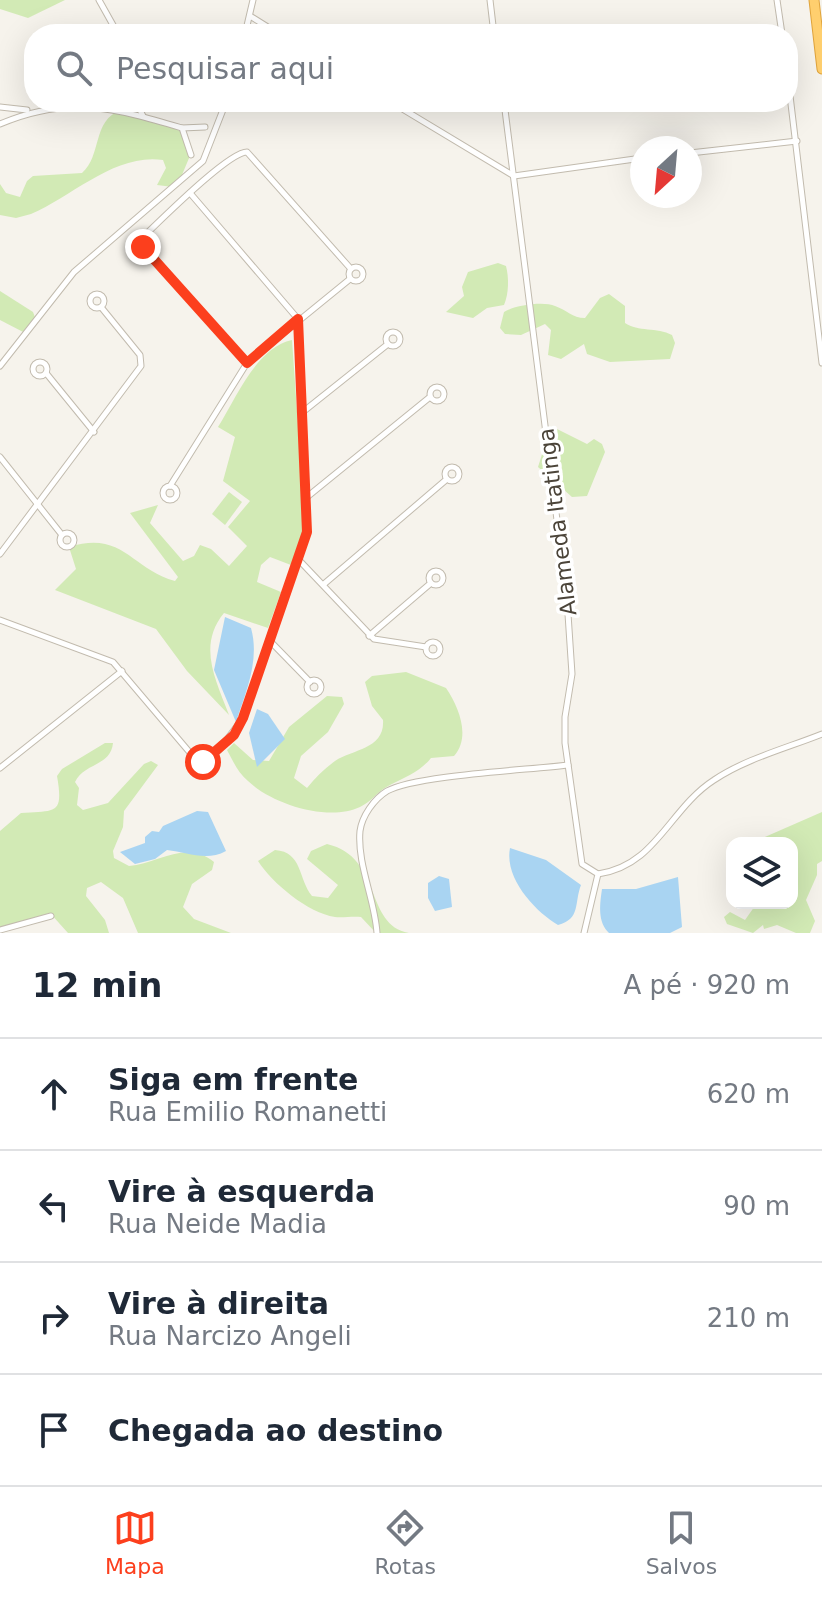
<!DOCTYPE html>
<html lang="pt">
<meta charset="utf-8">
<style>
:root{--surface:#fff;--page:#f6f6f7;--text:#1f2937;--muted:#747a83;--line:#e0e1e3;--accent:#fc3f1d}
body{margin:0;font-family:"DejaVu Sans",sans-serif;background:var(--page);color:var(--text)}
.controls{position:absolute;right:24px;bottom:24px;display:grid;overflow:hidden;border-radius:16px;box-shadow:0 8px 32px #0002}
.controls button{width:72px;height:72px;display:grid;place-items:center;padding:0;border:0;border-bottom:2px solid var(--line);background:var(--surface);color:var(--text);font:40px sans-serif}
.compass{position:absolute;left:630px;top:136px;width:72px;height:72px;border-radius:50%;background:var(--surface);box-shadow:0 8px 32px #0002;rotate:206deg}
.stop{position:absolute;width:24px;height:24px;margin:-18px;border:6px solid #fc3f1d;border-radius:50%;background:#fff}
.stop.end{background:#fc3f1d;border-color:#fff;box-shadow:0 2px 8px #0008}
.list{margin:0;padding:0;list-style:none}
h2{display:flex;justify-content:space-between;align-items:center;height:104px;margin:0;padding:0 32px;font-size:34px}
h2 small{font-size:26px;font-weight:400;color:var(--muted)}
.list li{display:grid;grid-template-columns:52px 1fr auto;gap:24px;align-items:center;box-sizing:border-box;height:112px;padding:0 32px;border-top:2px solid var(--line)}
.list b{display:block;font-size:30px;white-space:nowrap}
.list p{margin:0;font-size:26px;white-space:nowrap;color:var(--muted)}
.list em{font-size:26px;font-style:normal;color:var(--muted)}
.icon{flex:none;width:44px;height:44px;fill:none;stroke:currentColor;stroke-width:2;stroke-linecap:round;stroke-linejoin:round}
.map{position:relative;flex:none;width:822px;height:933px;overflow:hidden}
.search{position:absolute;background:var(--surface);box-shadow:0 8px 32px #0002;left:24px;right:24px;top:24px;height:88px;display:flex;align-items:center;gap:20px;box-sizing:border-box;padding:0 28px;border-radius:32px;color:var(--muted);font-size:30px}
.sheet{height:552px;background:var(--surface)}
nav{display:flex;justify-content:space-around;align-items:center;box-sizing:border-box;height:112px;border-top:2px solid var(--line);background:var(--surface);font-size:22px;color:var(--muted)}
nav a{display:grid;justify-items:center;gap:4px}
nav .on{color:var(--accent)}
.map>svg:first-child{display:block}
.green{fill:#d2eab5}
.water{fill:#a9d4f2}
.lines{fill:none;stroke-linecap:round;stroke-linejoin:round}
.minor-casing{stroke:#c2bbae;stroke-width:7}
.motorway-casing{stroke:#e0a43c;stroke-width:11}
.minor{stroke:#fff;stroke-width:5}
.motorway{stroke:#ffcf6e;stroke-width:9}
.route{stroke:#fc3f1d;stroke-width:10}
.labels{text-anchor:middle;stroke-width:7;stroke-linejoin:round;paint-order:stroke}
.street-label{font-size:22px;fill:#4b4439;stroke:#fff}
</style>
<div class="map">
<svg width="822" height="933" viewBox="0 0 822 933">
<rect width="100%" height="100%" fill="#f6f3ec"/>
<!-- green -->
<g class="green">
<path d="M 0,0 L 65,0 L 28,18 L 0,9 Z"/>
<path d="M 121,110 L 152,117 L 182,132 L 192,151 L 179,182 L 173,187 L 157,185 L 166,168 L 163,160 C 115,153 73,196 31,214 L 16,218 L 0,215 L 0,184 L 6,193 L 20,197 L 27,181 L 33,176 L 82,173 C 102,156 92,120 121,110 Z"/>
<path d="M 498,263 L 506,266 C 509,277 509,294 504,305 L 487,308 L 473,318 L 446,312 L 464,296 L 462,287 L 468,272 Z"/>
<path d="M 0,291 L 33,312 L 36,320 L 27,334 L 0,320 Z"/>
<path d="M 609,294 L 625,306 L 625,323 C 638,332 657,327 672,335 L 675,343 L 670,359 L 610,362 L 587,354 L 584,344 L 561,359 L 548,355 L 551,330 L 545,324 L 521,335 L 505,334 L 500,328 L 504,312 C 515,305 544,301 555,306 C 567,310 572,318 585,318 L 600,298 Z"/>
<path d="M 292,340 L 305,526 L 291,565 L 270,557 L 261,565 L 257,582 L 281,592 L 268,628 L 224,613 C 197,646 216,680 229,715 L 187,671 L 156,629 L 55,590 L 76,569 L 69,547 C 123,530 131,569 175,581 L 178,577 L 130,513 L 158,505 L 150,523 L 183,561 L 194,556 L 200,545 L 211,549 L 229,566 L 247,546 L 228,527 L 250,501 L 223,481 L 235,437 L 218,427 C 237,397 256,348 292,340 Z"/>
<path d="M 551,426 L 587,444 L 594,439 L 602,444 L 605,452 L 587,496 L 572,497 L 538,467 Z"/>
<path d="M 229,492 L 242,502 L 225,525 L 212,514 Z"/>
<path d="M 406,672 L 446,688 C 459,707 471,737 454,756 L 431,758 C 420,772 405,777 390,785 C 379,790 371,802 360,807 C 328,822 272,804 248,781 C 238,773 233,761 227,750 L 234,743 L 253,760 L 269,761 L 289,727 L 327,696 L 342,697 L 344,704 L 328,732 L 301,756 L 294,778 L 307,788 C 315,778 324,769 335,761 C 354,749 385,749 383,720 L 372,706 L 365,682 L 372,676 Z"/>
<path d="M 105,743 L 113,743 C 111,766 84,763 75,782 L 79,788 L 77,805 L 83,810 L 108,803 L 144,764 L 151,761 L 158,765 L 124,811 L 123,827 L 113,851 L 114,858 L 129,866 C 158,864 186,839 214,862 L 212,870 L 192,884 L 183,907 L 194,919 L 231,933 L 138,933 L 123,898 L 101,882 L 87,888 L 86,896 L 105,920 L 109,933 L 68,933 L 50,913 L 0,928 L 0,831 L 21,813 C 55,810 64,816 57,776 L 62,769 Z"/>
<path d="M 822,812 L 822,861 L 817,864 L 817,875 L 806,900 L 815,921 L 810,933 L 796,933 L 777,925 L 764,929 L 763,925 L 753,933 L 727,924 L 724,917 L 730,912 L 745,920 L 757,903 L 792,903 L 792,843 L 751,843 Z"/>
<path d="M 327,844 C 383,857 364,925 409,933 L 376,933 L 361,917 C 352,916 343,918 335,917 C 308,913 272,883 258,861 L 275,850 C 303,852 298,879 312,896 L 328,898 L 338,885 L 307,859 L 311,851 Z"/>
</g>
<!-- water -->
<g class="water">
<path d="M 225,617 L 251,628 C 260,660 246,692 236,722 L 214,670 Z"/>
<path d="M 257,709 L 268,714 L 285,739 L 257,767 L 249,733 Z"/>
<path d="M 197,811 L 208,812 L 226,851 C 206,862 187,852 167,850 L 155,859 L 135,864 L 120,852 L 145,843 L 145,837 L 152,831 L 159,832 L 163,826 Z"/>
<path d="M 510,848 L 546,860 L 581,885 C 574,903 581,919 558,925 C 536,912 504,879 510,848 Z"/>
<path d="M 439,876 L 449,879 L 452,907 L 435,911 L 428,898 L 428,883 Z"/>
<path d="M 678,877 L 682,927 L 670,933 L 609,933 C 597,922 600,903 602,889 L 636,889 Z"/>
</g>
<g class="lines">
<defs>
<g id="minor">
<path d="M 99,0 L 118,34"/>
<path d="M 490,0 L 494,34"/>
<path d="M 777,0 L 782,34"/>
<path d="M 250,16 L 279,34"/>
<path d="M 245,34 L 253,0"/>
<path d="M 788,79 L 822,363"/>
<path d="M 136,102 L 143,116"/>
<path d="M 391,102 L 514,176 L 642,158"/>
<path d="M 504,102 L 567,599 L 572,674 L 565,717 L 565,743 L 582,864 L 598,874 L 584,933"/>
<path d="M 0,107 L 27,110"/>
<path d="M 0,124 C 67,95 115,108 182,128 L 191,155"/>
<path d="M 182,128 L 205,127"/>
<path d="M 690,153 L 797,141"/>
<circle cx="356" cy="274" r="7"/>
<circle cx="97" cy="301" r="7"/>
<circle cx="393" cy="339" r="7"/>
<circle cx="40" cy="369" r="7"/>
<path d="M 247,363 L 141,243 L 142,238 C 159,222 228,152 247,152 L 351,269"/>
<path d="M 0,366 L 74,272 L 203,161 L 226,102"/>
<path d="M 46,373 L 94,432"/>
<circle cx="437" cy="394" r="7"/>
<path d="M 304,411 L 388,344"/>
<path d="M 0,457 L 62,535"/>
<circle cx="452" cy="474" r="7"/>
<circle cx="170" cy="493" r="7"/>
<path d="M 170,486 L 247,363 L 350,279"/>
<path d="M 307,497 L 430,397"/>
<circle cx="67" cy="540" r="7"/>
<path d="M 0,554 L 141,366 L 140,355 L 101,307"/>
<path d="M 298,559 L 374,639 L 426,647"/>
<circle cx="436" cy="578" r="7"/>
<path d="M 324,584 L 447,479"/>
<path d="M 0,620 L 113,662 L 197,761 L 206,761 L 219,750 L 243,718 L 307,532 L 298,319 L 190,193"/>
<path d="M 369,636 L 431,583"/>
<path d="M 269,640 L 310,682"/>
<circle cx="433" cy="649" r="7"/>
<circle cx="314" cy="687" r="7"/>
<path d="M 0,768 L 122,671"/>
<path d="M 598,874 C 656,866 669,809 714,780 C 745,759 787,748 822,734"/>
<path d="M 0,930 L 51,916"/>
<path d="M 377,933 C 375,900 357,864 360,831 C 362,816 374,799 387,791 C 416,775 529,770 568,765"/>
</g>
<path id="motorway" d="M 814,0 L 822,69"/>
</defs>
<!-- minor casing -->
<use href="#minor" class="minor-casing"/>
<!-- motorway casing -->
<use href="#motorway" class="motorway-casing"/>
<!-- minor -->
<use href="#minor" class="minor"/>
<!-- motorway -->
<use href="#motorway" class="motorway"/>
</g>
<g class="lines">
<!-- route -->
<path class="route" d="M 143,247 L 247,363 L 298,319 L 307,532 L 243,718 L 234,735 L 203,762"/>
</g>
<g class="labels">
<!-- street labels -->
<g class="street-label">
<text transform="translate(557 522) rotate(-97)" y="8">Alameda Itatinga</text>
</g>
</g>
</svg>
<div class="controls">
<button><svg class="icon" aria-label="layers" viewBox="0 0 24 24"><path d="M12 4l9 5-9 5-9-5zM3 14l9 5 9-5"/></svg></button>
</div>
<svg class="compass" viewBox="-18 -18 36 36"><path d="M0-13l5 13h-10z" fill="#e53935"/><path d="M0 13l5-13h-10z" fill="#747a83"/></svg>
<div class="stop" style="left:203px;top:762px"></div>
<div class="stop end" style="left:143px;top:247px"></div>
<div class="search"><svg class="icon" aria-label="search" viewBox="0 0 24 24"><circle cx="10" cy="10" r="6"/><path d="M15 15l6 6"/></svg>Pesquisar aqui</div>
</div>
<section class="sheet">
<h2>12 min<small>A pé · 920 m</small></h2>
<ul class="list">
<li><svg class="icon" aria-label="ahead" viewBox="0 0 24 24"><path d="M12 20V5M6 11l6-6 6 6"/></svg><div><b>Siga em frente</b><p>Rua Emilio Romanetti</p></div><em>620 m</em></li>
<li><svg class="icon" aria-label="left" viewBox="0 0 24 24"><path d="M17 20v-9H6M10 6l-5 5 5 5"/></svg><div><b>Vire à esquerda</b><p>Rua Neide Madia</p></div><em>90 m</em></li>
<li><svg class="icon" aria-label="right" viewBox="0 0 24 24"><path d="M7 20v-9h11M14 6l5 5-5 5"/></svg><div><b>Vire à direita</b><p>Rua Narcizo Angeli</p></div><em>210 m</em></li>
<li><svg class="icon" aria-label="arrive" viewBox="0 0 24 24"><path d="M6 21V4h12l-3 4 3 4H6"/></svg><div><b>Chegada ao destino</b></div></li>
</ul>
</section>
<nav>
<a class="on"><svg class="icon" aria-label="map" viewBox="0 0 24 24"><path d="M3 6l6-2 6 2 6-2v14l-6 2-6-2-6 2zM9 4v14M15 6v14"/></svg>Mapa</a>
<a><svg class="icon" aria-label="directions" viewBox="0 0 24 24"><path d="M12 3l9 9-9 9-9-9zM9 14v-3h6M13 9l2 2-2 2"/></svg>Rotas</a>
<a><svg class="icon" aria-label="saved" viewBox="0 0 24 24"><path d="M7 4h10v16l-5-4-5 4z"/></svg>Salvos</a>
</nav>
